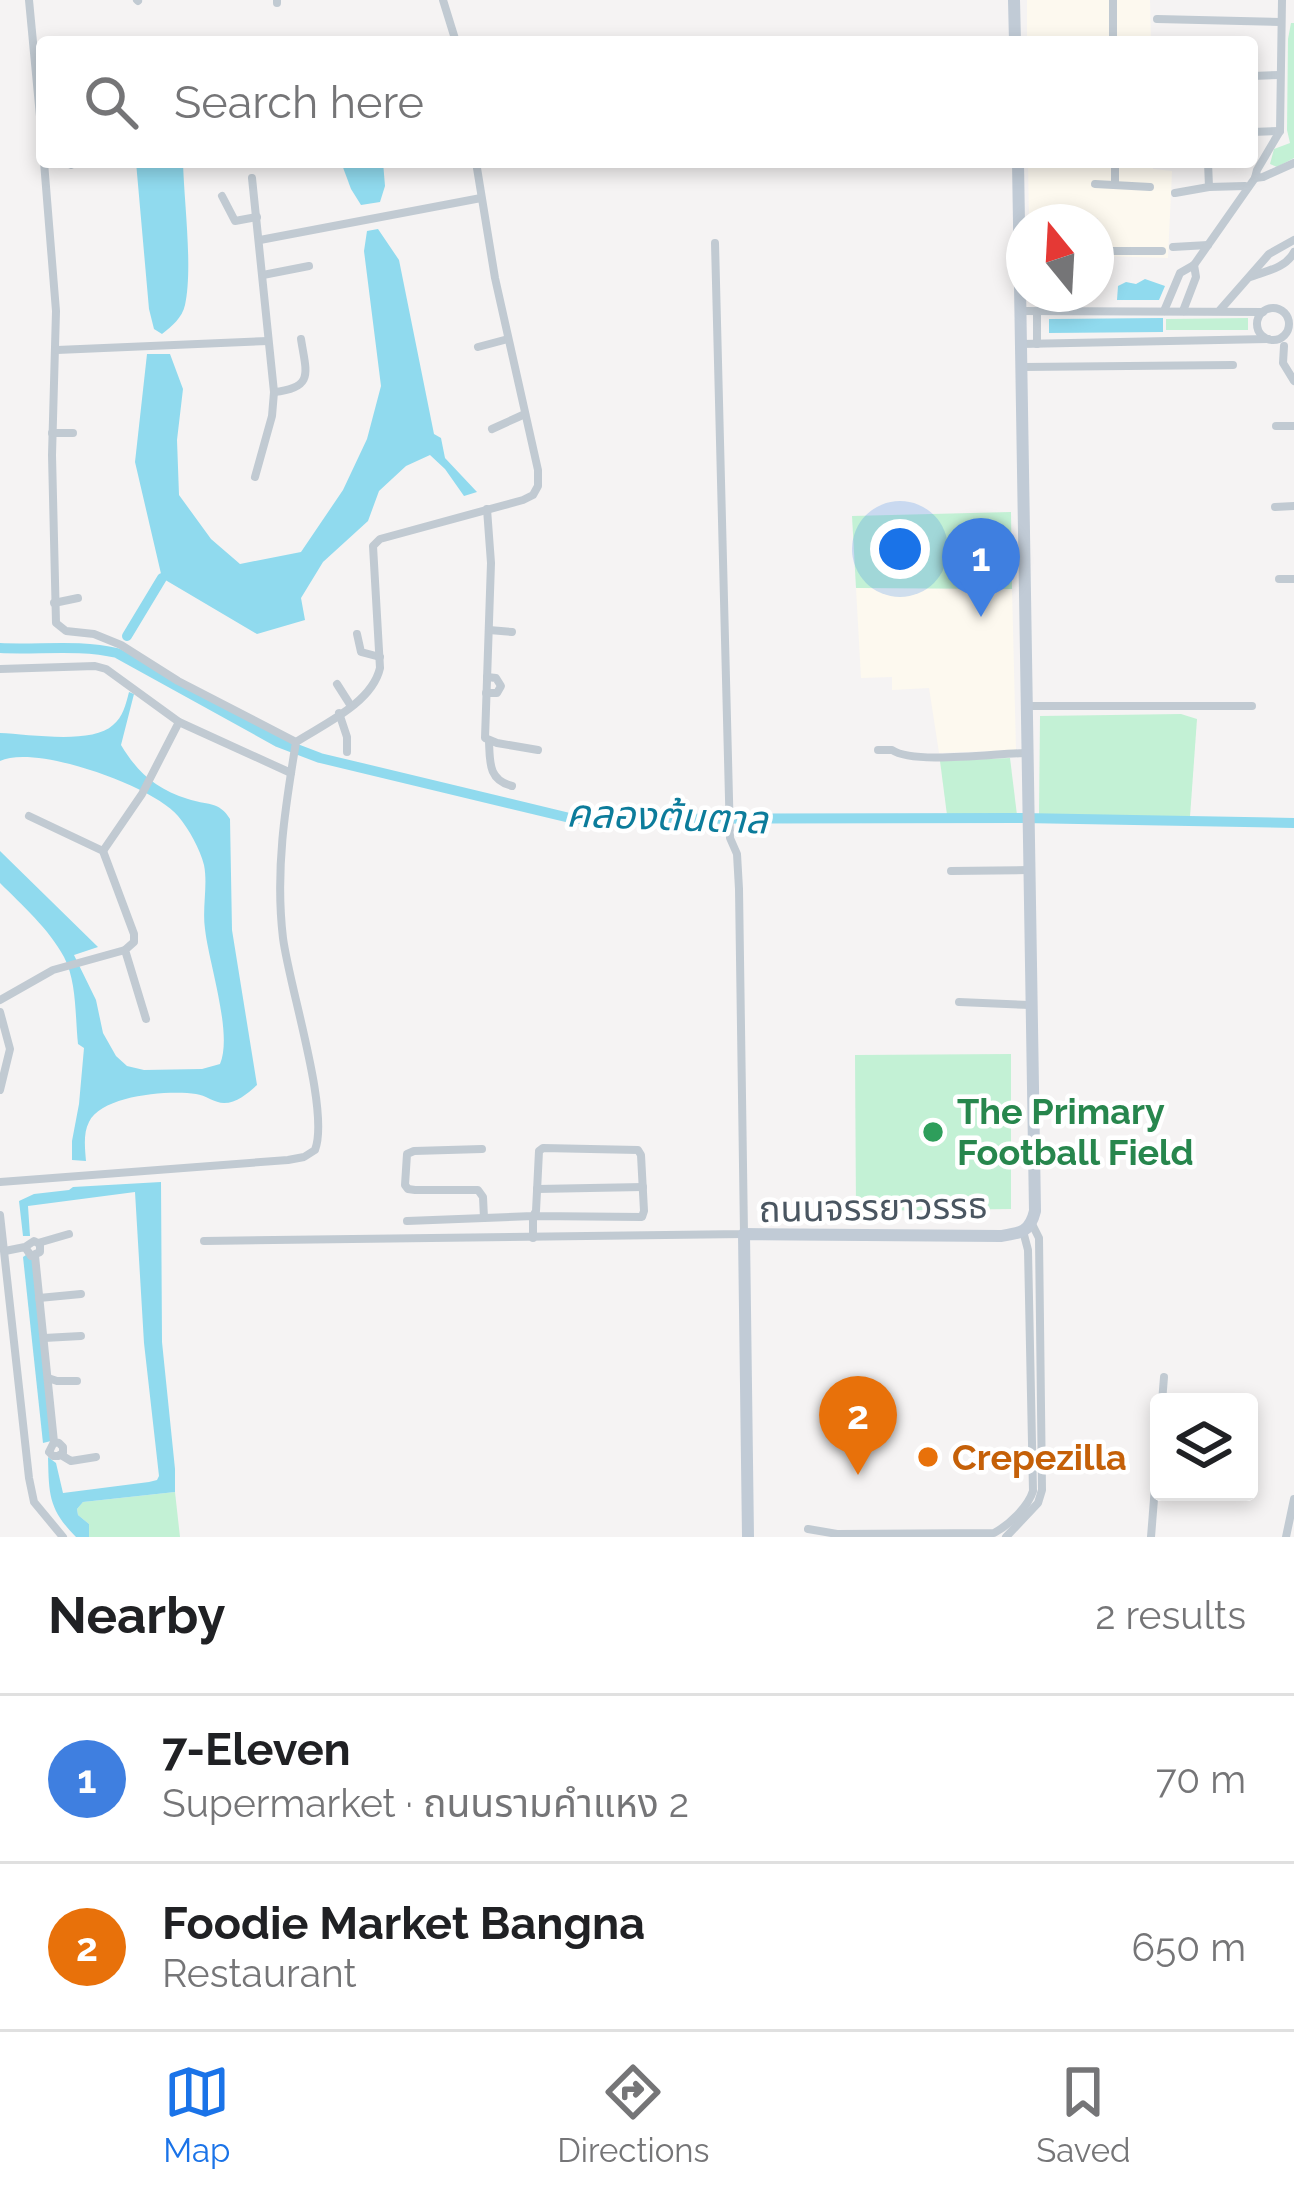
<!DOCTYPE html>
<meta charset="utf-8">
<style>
:root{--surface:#fff;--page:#f2f2f2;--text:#202124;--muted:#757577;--line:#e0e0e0;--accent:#1a73e8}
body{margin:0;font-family:Raleway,"Noto Sans Thai",sans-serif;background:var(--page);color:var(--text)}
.controls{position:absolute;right:36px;bottom:36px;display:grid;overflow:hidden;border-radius:12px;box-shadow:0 6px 18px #0003}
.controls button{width:108px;height:108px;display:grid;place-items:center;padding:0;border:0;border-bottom:3px solid var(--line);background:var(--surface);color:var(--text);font:60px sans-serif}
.compass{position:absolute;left:1006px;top:204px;width:108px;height:108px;border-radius:50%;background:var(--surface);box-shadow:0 6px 18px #0003;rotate:342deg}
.you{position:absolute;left:900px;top:549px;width:42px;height:42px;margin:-30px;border:9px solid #fff;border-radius:50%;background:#1a73e8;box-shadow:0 0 0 18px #1a73e833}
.badge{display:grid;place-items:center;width:78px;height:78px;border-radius:50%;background:var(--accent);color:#fff;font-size:39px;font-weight:700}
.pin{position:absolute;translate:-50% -99px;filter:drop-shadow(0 3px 6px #0008)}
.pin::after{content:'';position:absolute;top:63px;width:42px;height:36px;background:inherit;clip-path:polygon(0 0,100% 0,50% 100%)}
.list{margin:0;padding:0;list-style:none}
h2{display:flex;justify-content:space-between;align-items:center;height:156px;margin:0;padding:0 48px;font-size:51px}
h2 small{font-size:39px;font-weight:400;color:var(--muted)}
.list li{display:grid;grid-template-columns:78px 1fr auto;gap:36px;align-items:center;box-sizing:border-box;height:168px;padding:0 48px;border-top:3px solid var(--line)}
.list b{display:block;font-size:45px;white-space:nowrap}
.list p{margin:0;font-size:39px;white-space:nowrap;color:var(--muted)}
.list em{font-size:39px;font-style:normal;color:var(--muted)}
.icon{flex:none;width:66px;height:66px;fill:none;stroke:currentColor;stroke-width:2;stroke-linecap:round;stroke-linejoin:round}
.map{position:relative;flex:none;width:1294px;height:1537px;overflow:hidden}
.search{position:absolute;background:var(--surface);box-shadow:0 6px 18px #0003;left:36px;right:36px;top:36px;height:132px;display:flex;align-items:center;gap:30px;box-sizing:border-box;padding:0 42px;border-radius:12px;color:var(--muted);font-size:45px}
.sheet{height:492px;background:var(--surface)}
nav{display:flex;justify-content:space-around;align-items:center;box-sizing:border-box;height:168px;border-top:3px solid var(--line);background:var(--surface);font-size:33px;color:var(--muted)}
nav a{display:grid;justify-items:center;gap:6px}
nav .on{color:var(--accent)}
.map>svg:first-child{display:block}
.commercial{fill:#fdf9ef}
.green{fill:#c3f1d5}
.water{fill:#90daee}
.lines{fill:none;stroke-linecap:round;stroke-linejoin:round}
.canal{stroke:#90daee;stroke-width:10}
.street{stroke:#c1cad2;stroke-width:8}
.secondary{stroke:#c1cbd6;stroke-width:12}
.leisure-dot{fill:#2e9e5b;stroke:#fff;stroke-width:4.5}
.food-dot{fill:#e8710a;stroke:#fff;stroke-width:4.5}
.labels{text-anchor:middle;stroke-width:9;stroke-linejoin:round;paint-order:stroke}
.leisure-label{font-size:36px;font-weight:bold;fill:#27864d;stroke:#fff;text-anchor:start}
.street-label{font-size:36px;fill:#4a5661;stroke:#fff}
.food-label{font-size:36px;font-weight:bold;fill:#c56008;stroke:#fff;text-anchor:start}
.water-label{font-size:39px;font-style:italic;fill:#0c7c9b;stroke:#fff}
</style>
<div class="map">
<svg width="1294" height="1537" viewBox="0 0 1294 1537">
<rect width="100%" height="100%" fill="#f5f3f3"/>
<!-- commercial -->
<g class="commercial">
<path d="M 1027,0 L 1150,0 L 1151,42 L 1027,42 Z"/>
<path d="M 1028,162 L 1152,162 L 1153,169 L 1172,171 L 1168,258 L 1100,256 L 1098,218 L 1029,219 Z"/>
<path d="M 856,588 L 1012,589 L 1016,750 L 939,753 L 929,688 L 892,690 L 892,677 L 861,678 Z"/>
</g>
<!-- green -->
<g class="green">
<path d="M 1291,23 L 1294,23 L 1294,158 L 1277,167 L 1270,164 L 1274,149 L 1290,143 L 1287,130 L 1288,39 Z"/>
<path d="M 1248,318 L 1248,330 L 1166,330 L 1166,319 Z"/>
<path d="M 1011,512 L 1012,589 L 856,588 L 852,516 Z"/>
<path d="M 1181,714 L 1197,719 L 1190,817 L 1039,814 L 1040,716 Z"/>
<path d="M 1010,758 L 1017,815 L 947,815 L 940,761 Z"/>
<path d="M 1011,1054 L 1011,1209 L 856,1211 L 855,1055 Z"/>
<path d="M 175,1492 L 180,1537 L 89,1537 L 89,1524 L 78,1515 L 77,1509 L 83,1502 Z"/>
</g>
<!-- water -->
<g class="water">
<path d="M 136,162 L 183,162 C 184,202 193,268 185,305 C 182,318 172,326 162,334 L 154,329 L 149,309 Z"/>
<path d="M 341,162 L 383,162 L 385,186 L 380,202 L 361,205 L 351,189 Z"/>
<path d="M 378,229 L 399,260 L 434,434 L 441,438 L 445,458 L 477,492 L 464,496 L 445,469 L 430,455 L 406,466 L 379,491 L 368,521 L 323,562 L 301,598 L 305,620 L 257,634 L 162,578 L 135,462 L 147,354 L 170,354 L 183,389 L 177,440 L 179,495 L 211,539 L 240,564 L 301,552 L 343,490 L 367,439 L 381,386 L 364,251 L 367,231 Z"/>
<path d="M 1145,279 L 1165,286 L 1159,300 L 1117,300 L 1118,286 L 1126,282 L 1136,284 Z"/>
<path d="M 1163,318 L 1163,332 L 1049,333 L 1049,319 Z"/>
<path d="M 129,692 L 134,694 L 121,745 C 138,773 156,789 188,799 C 205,805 220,801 230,819 L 232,930 L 257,1085 C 248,1093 237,1103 224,1103 C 215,1103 205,1095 196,1094 C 169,1090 102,1095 89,1122 C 83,1133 85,1149 86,1161 L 72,1160 L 72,1141 L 79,1104 L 84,1048 L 78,1044 C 75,1016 77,982 64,957 C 49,929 22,905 0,883 L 0,851 L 98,947 L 74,955 L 96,1000 L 103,1033 L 116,1056 L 127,1066 L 144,1070 L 202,1069 L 220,1064 C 233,1034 209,964 205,929 C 202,908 208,885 204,865 C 200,849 189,829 178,816 C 153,786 36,744 0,761 L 0,733 C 28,734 92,745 113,725 C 123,717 126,704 129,692 Z"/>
<path d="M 161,1182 L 162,1342 L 175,1469 L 175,1492 L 83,1502 L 77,1509 L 78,1515 L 89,1524 L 89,1537 L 76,1537 C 48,1509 49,1493 48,1457 L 56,1463 L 63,1493 L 149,1482 L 157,1480 L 159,1476 L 144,1343 L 135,1192 L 28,1206 L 30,1236 L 23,1236 L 19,1201 L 34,1194 L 69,1190 L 73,1187 Z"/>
<path d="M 26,1255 L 30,1256 L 33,1262 L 51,1441 L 43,1443 L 23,1257 Z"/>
</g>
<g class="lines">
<!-- canal -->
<g class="canal">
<path d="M 127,636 L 162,578"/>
<path d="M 0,648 C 39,650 79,644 117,653 L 278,742 L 320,758 L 574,819 L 1023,818 L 1294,823"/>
</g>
<!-- street -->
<g class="street">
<path d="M 29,0 L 42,137"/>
<path d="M 137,0 L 138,1"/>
<path d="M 277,0 L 277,3"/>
<path d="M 443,0 L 456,42"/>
<path d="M 1113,0 L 1113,42"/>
<path d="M 1157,19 L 1280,22"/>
<path d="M 1252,76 L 1280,75"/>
<path d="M 1252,132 L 1280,131"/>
<path d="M 44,162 L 56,311 L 52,455 L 56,623 L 66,631 L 94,634 L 121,645 L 178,681 L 296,742"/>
<path d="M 70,162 L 71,165"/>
<path d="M 1115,162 L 1115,184"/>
<path d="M 1208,162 L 1209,187"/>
<path d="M 252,178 L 274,392 L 272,416 L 255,477"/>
<path d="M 1255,178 L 1263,177 L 1294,163"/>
<path d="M 1095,184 L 1150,187"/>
<path d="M 1175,193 L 1209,187 L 1245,186"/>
<path d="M 222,196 L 235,221 L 257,217"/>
<path d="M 260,240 L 481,198"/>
<path d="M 1173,247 L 1208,245"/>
<path d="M 1096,251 L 1162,251"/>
<path d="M 263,275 L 309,266"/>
<path d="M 1250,277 C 1266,271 1286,268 1294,252"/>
<circle cx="1273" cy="324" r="16"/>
<path d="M 1220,310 L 1269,254 L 1294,240"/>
<path d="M 1020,311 L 1263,312"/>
<path d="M 1037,311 L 1037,344"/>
<path d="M 1164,311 L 1180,273 L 1194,265 L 1255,178 L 1257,170 L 1280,131 L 1282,0"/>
<path d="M 1183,311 L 1196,277 L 1194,265"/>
<path d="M 1021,344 L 1268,339"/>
<path d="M 1284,346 L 1283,363 L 1294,381"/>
<path d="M 478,347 L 508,339"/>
<path d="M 57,350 L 268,341"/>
<path d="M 1023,367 L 1233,365"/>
<path d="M 274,392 C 315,388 306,372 301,339"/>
<path d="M 1276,426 L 1294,426"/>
<path d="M 492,429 L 525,414"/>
<path d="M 52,433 L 73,433"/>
<path d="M 1275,507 L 1294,506"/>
<path d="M 487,509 L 491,563 L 485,738 L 497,743 L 538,750"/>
<path d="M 1279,579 L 1294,579"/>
<path d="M 54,603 L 78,598"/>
<path d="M 489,630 L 512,632"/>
<path d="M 357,634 L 361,652 L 380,657"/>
<path d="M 0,669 L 95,666 L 106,669 L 179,722 L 291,773"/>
<path d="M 337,684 L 351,706"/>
<path d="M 486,693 L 497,693 L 501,686 L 496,678 L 487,677"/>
<path d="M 1027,706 L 1252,706"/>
<path d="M 339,713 L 347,737 L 347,752"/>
<path d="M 489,741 C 490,762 488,780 512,786"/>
<path d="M 878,750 L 892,750 C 914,765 997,753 1028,753"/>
<path d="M 29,816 L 103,851 L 134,934 L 134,942 L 125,950 L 146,1019"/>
<path d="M 103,851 L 142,794 L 179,722"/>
<path d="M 951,871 L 1028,870"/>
<path d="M 0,1000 L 53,970 L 125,950"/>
<path d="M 959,1002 L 1030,1005"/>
<path d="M 0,1012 L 10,1049 L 0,1090"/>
<path d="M 482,1149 L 414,1151 L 407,1154 L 405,1185 L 408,1189 L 415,1190 L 478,1190 L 483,1197 L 484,1218"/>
<path d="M 0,1182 L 288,1160 L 304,1157 L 315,1150 C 330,1111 289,986 283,938 C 275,871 285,808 296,742 C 324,724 372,703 380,668 L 373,546 L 380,539 L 523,500 L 533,495 L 538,486 L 538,470 L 495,278 L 476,162"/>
<path d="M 537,1189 L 643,1187"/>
<path d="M 0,1215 L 29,1478 L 34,1502 L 63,1537"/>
<path d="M 407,1221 L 533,1216 L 642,1217 L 644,1211 L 641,1155 L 638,1150 L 543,1148 L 539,1151 L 536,1211 L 533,1216 L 533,1238"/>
<path d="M 204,1241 L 744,1234 L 739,889 L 737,854 L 730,838 L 715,243"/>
<path d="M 38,1243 L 69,1234"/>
<path d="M 5,1251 L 25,1247 L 34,1241 L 40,1244 L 40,1252 L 31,1256 L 25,1247"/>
<path d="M 35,1256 L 54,1442 L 49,1452 L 53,1456 L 58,1456 L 63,1453 L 63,1447 L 59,1443 L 54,1442"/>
<path d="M 39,1298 L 81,1294"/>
<path d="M 44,1338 L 81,1336"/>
<path d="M 48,1378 L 57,1381 L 77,1381"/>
<path d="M 1162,1402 L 1164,1377"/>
<path d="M 61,1455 L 71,1461 L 96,1457"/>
<path d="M 808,1529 L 837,1534 L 994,1533 C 1009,1525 1028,1507 1033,1491 L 1028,1250 L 1023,1231"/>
<path d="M 1006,1537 L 1038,1503 L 1042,1490 L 1039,1238 L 1032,1224"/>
<path d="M 1151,1537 L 1159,1436"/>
<path d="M 1286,1537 L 1294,1499"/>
</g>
<!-- secondary -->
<g class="secondary">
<path d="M 1014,0 L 1015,42"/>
<path d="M 748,1537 L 744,1234 L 1001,1236 C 1021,1233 1030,1232 1035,1211 L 1018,162"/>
</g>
</g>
<!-- markers -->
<circle class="leisure-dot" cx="933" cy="1132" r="12"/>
<circle class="food-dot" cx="928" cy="1457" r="12"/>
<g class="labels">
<!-- leisure labels -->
<g class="leisure-label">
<text x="957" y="1124">The Primary<tspan x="957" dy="41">Football Field</tspan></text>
</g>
<!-- street labels -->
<g class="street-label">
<text transform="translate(873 1207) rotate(-1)" y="13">ถนนจรรยาวรรธ</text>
</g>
<!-- food labels -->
<g class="food-label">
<text x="952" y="1470">Crepezilla</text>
</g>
<!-- water labels -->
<g class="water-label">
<text transform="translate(667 816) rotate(2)" y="14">คลองต้นตาล</text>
</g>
</g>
</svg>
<div class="controls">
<button><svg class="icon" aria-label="layers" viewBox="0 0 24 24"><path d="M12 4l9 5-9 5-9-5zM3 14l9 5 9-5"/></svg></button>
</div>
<svg class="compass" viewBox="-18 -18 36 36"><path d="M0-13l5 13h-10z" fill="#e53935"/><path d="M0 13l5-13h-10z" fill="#757577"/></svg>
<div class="you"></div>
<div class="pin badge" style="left:981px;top:617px;background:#3f7fe0">1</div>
<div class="pin badge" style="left:858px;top:1475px;background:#e8710a">2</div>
<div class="search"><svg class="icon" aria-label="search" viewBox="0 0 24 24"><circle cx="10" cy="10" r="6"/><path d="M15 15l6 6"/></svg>Search here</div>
</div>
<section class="sheet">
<h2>Nearby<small>2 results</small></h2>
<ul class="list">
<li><span class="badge" style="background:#3f7fe0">1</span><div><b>7-Eleven</b><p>Supermarket · ถนนรามคำแหง 2</p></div><em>70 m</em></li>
<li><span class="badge" style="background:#e8710a">2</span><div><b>Foodie Market Bangna</b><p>Restaurant</p></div><em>650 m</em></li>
</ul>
</section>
<nav>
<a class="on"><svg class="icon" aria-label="map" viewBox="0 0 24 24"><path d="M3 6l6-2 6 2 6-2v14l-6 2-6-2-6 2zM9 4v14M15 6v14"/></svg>Map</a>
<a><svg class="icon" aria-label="directions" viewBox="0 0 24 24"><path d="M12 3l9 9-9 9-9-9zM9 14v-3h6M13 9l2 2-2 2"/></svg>Directions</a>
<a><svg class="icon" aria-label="saved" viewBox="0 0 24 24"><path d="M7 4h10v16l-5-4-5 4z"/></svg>Saved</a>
</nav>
